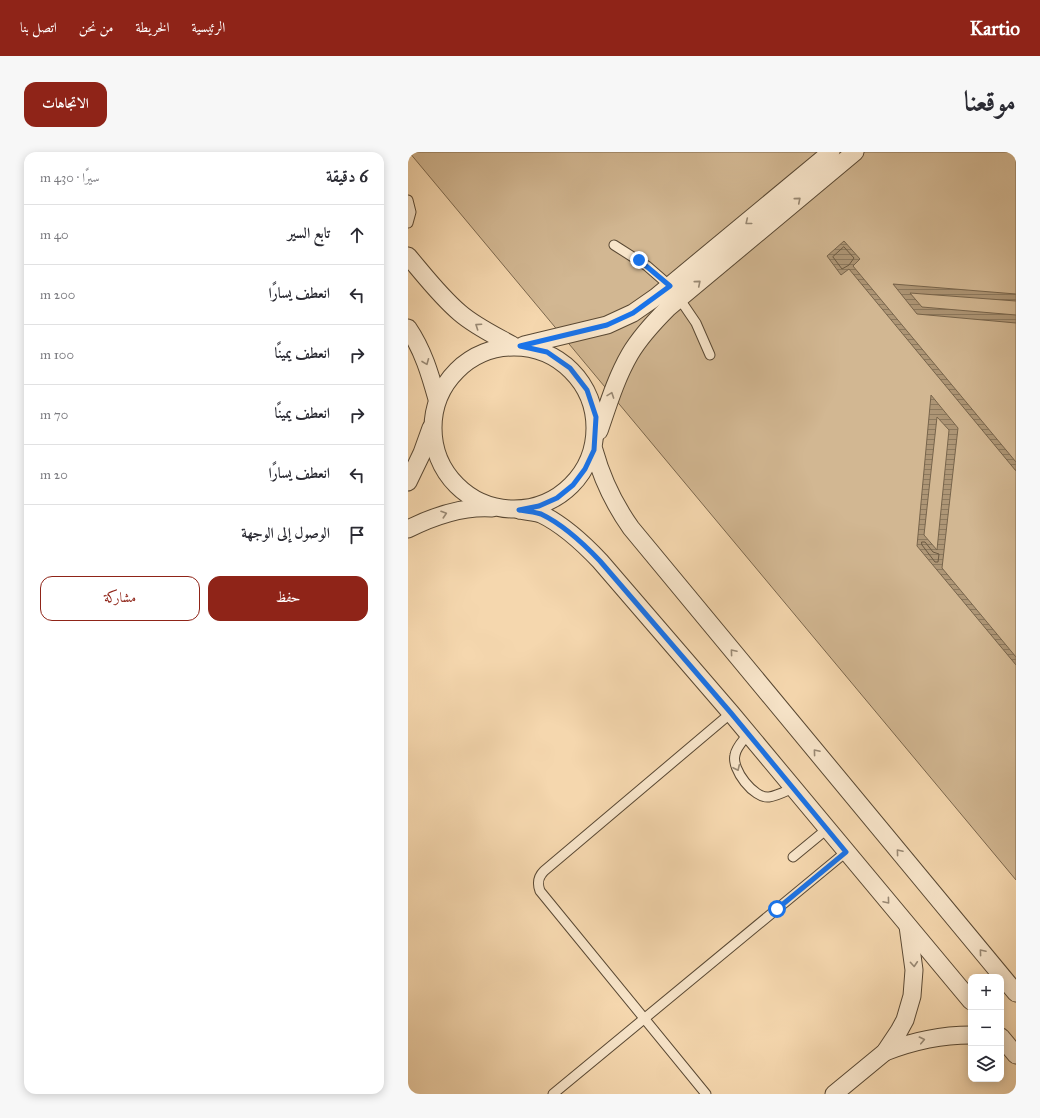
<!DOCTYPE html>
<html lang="ar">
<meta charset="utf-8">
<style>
:root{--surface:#fff;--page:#f7f7f7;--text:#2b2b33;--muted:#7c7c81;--line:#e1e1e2;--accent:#8f2418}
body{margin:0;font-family:"IM FELL Great Primer",Amiri,serif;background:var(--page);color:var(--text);direction:rtl}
.controls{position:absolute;right:12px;bottom:12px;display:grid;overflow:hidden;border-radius:8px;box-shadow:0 2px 10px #0003}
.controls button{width:36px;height:36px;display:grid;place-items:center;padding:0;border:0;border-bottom:1px solid var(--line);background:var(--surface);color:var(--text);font:20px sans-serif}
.stop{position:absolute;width:12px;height:12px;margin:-9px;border:3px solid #1a73e8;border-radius:50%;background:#fff}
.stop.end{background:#1a73e8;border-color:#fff;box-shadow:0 1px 4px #0008}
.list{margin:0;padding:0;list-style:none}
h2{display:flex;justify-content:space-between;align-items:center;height:52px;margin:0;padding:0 16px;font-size:17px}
h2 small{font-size:13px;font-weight:400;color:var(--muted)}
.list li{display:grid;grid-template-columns:26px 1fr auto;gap:12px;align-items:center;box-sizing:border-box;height:60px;padding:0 16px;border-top:1px solid var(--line)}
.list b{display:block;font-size:15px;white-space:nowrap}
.list em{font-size:13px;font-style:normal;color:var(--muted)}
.actions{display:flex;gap:8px;padding:12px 16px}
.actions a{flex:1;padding:9px 0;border:1px solid var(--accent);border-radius:12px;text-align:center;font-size:14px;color:var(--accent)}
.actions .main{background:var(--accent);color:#fff}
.icon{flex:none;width:22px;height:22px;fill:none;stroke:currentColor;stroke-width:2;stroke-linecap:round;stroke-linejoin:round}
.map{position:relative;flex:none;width:608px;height:942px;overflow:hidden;direction:ltr;border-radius:12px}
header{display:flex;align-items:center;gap:24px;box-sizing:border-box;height:56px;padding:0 20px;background:var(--accent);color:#fff}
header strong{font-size:19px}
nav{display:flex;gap:22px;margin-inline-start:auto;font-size:14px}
.intro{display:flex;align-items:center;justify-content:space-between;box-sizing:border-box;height:96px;padding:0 24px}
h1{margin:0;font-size:28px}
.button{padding:10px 18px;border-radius:12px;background:var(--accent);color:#fff;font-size:14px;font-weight:700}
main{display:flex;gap:24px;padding:0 24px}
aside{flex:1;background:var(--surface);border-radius:12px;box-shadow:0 2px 10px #0003}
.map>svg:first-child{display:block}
.park{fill:#d2b792;stroke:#7c684e}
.water{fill:url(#water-rules);stroke:#77644b;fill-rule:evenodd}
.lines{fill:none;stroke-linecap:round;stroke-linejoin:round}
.shore{stroke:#6a5840;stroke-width:1}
.lane-casing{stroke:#594833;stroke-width:11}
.street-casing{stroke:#594833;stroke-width:19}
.lane{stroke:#f8e5ca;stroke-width:9}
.street{stroke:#f8e5ca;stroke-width:17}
.oneway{stroke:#998974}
.route{stroke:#1a73e8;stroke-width:5}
</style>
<header>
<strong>Kartio</strong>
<nav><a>الرئيسية</a><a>الخريطة</a><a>من نحن</a><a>اتصل بنا</a></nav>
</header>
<div class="intro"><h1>موقعنا</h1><a class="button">الاتجاهات</a></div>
<main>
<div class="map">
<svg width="608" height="942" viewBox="0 0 608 942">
<defs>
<pattern id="water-rules" width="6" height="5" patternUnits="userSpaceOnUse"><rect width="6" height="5" fill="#ae9676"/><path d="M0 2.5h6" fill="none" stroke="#8d7a5f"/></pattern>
</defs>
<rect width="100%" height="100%" fill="#f5d7ae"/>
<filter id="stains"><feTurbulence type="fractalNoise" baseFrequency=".005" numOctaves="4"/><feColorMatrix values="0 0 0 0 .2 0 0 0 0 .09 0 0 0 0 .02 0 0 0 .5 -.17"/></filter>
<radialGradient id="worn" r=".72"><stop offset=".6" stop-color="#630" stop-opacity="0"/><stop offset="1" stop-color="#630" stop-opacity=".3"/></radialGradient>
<!-- park -->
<path class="park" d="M 1,0 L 608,0 L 608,728 Z"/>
<!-- water -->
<g class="water">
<path d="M 436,89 L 452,107 L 445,114 L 608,310 L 608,319 L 441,117 L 433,123 L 419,104 Z"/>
<path d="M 485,132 L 608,142 L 608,149 L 502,141 L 514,155 L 608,163 L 608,171 L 509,162 Z"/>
<path d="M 523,243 L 550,276 L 534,416 L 608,505 L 608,513 L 509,394 ZM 529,265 L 541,278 L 529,398 L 516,383 Z"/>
</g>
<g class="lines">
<!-- shore -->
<g class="shore">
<path d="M 436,95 L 446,106 L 441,113 L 434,117 L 425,105 Z"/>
<path d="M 514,390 L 517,390 L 525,400 L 531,402 L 530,410 L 527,410 L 514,393 Z"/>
</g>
<defs>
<g id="lane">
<path d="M 0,48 L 3,60 L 0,71"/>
<path d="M 206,93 L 239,114 L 262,134"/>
<path d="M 271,146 L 288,171 L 302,203"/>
<path d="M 340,582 C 336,588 328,595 327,603 C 323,617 346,647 361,645 C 369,644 378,639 385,636"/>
<path d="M 385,705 L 419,677"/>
<path d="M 145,942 L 438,700"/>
<path d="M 298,942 L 132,739 C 129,731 130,725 136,719 L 323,561"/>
</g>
<g id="street">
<path d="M 0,104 C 17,124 32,144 52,161 C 67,174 86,183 104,193"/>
<path d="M 0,176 C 15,198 22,222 29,247"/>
<path d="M 116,193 L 199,173 L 225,161 L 248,145 L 423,0"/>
<circle cx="106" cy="276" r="81"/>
<path d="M 191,279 C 200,253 208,226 222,202 C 232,185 246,170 260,156 L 447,0"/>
<path d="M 186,298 C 194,327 206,352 223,376 L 608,841"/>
<path d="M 0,330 L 14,301 L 23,276"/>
<path d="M 111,358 C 118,359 126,360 133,362 C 156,373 175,391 192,409 L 323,561 L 563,849"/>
<path d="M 0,377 C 26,364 55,354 84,356"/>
<path d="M 593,885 L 608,903"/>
<path d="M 477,900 C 505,889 532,883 563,883"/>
<path d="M 426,942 L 477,900 L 491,879 L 497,868 L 504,844 L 506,818 L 500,774"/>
</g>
</defs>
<!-- lane casing -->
<use href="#lane" class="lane-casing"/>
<!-- street casing -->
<use href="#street" class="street-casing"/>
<!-- lane -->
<use href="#lane" class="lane"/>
<!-- street -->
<use href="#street" class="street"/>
</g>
<!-- one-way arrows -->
<defs><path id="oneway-chevron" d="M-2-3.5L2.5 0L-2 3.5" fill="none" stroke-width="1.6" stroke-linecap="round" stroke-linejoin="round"/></defs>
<g class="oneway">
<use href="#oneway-chevron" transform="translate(390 48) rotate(-40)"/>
<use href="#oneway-chevron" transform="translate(340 70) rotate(141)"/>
<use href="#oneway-chevron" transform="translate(290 131) rotate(-40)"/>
<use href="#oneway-chevron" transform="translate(70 174) rotate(-146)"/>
<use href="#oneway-chevron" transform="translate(18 210) rotate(68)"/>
<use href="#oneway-chevron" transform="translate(203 243) rotate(-70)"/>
<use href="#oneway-chevron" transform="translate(36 362) rotate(-18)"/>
<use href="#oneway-chevron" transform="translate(325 500) rotate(-130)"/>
<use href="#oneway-chevron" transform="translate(408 600) rotate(-130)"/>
<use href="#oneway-chevron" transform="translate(329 616) rotate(65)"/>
<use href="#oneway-chevron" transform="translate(491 700) rotate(-130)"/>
<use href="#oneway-chevron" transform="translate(479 749) rotate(50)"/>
<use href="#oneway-chevron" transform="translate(574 800) rotate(-130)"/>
<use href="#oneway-chevron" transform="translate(506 812) rotate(86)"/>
<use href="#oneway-chevron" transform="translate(514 888) rotate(-12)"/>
</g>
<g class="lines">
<!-- route -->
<path class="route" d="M 231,108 L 262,134 L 225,161 L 199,173 L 112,194 L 139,200 L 162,216 L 179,238 L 188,265 L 186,298 L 177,317 L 165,333 L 149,346 L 131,354 L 111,358 C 118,359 126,360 133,362 C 156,373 175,391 192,409 L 323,561 L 438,700 L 369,757"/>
</g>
<rect width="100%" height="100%" filter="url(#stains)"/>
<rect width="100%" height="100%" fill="url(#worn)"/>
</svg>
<div class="controls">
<button>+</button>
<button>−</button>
<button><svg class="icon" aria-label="layers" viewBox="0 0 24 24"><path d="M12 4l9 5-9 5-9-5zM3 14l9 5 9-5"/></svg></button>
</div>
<div class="stop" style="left:369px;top:757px"></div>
<div class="stop end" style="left:231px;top:108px"></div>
</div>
<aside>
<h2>6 دقيقة<small>سيرًا · 430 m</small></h2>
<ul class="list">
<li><svg class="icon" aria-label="ahead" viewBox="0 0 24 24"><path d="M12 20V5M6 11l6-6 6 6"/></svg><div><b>تابع السير</b></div><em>40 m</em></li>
<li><svg class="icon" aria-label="left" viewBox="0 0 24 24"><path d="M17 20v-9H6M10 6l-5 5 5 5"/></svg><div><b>انعطف يسارًا</b></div><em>200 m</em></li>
<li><svg class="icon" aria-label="right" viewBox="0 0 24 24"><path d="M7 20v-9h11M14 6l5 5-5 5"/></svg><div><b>انعطف يمينًا</b></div><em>100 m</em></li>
<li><svg class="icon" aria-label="right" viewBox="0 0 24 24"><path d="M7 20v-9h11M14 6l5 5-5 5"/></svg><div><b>انعطف يمينًا</b></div><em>70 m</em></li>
<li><svg class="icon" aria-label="left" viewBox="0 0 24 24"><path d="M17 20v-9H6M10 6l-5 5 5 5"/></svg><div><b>انعطف يسارًا</b></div><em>20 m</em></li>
<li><svg class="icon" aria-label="arrive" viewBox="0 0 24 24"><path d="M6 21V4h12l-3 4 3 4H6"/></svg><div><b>الوصول إلى الوجهة</b></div></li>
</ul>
<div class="actions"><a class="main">حفظ</a><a>مشاركة</a></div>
</aside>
</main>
